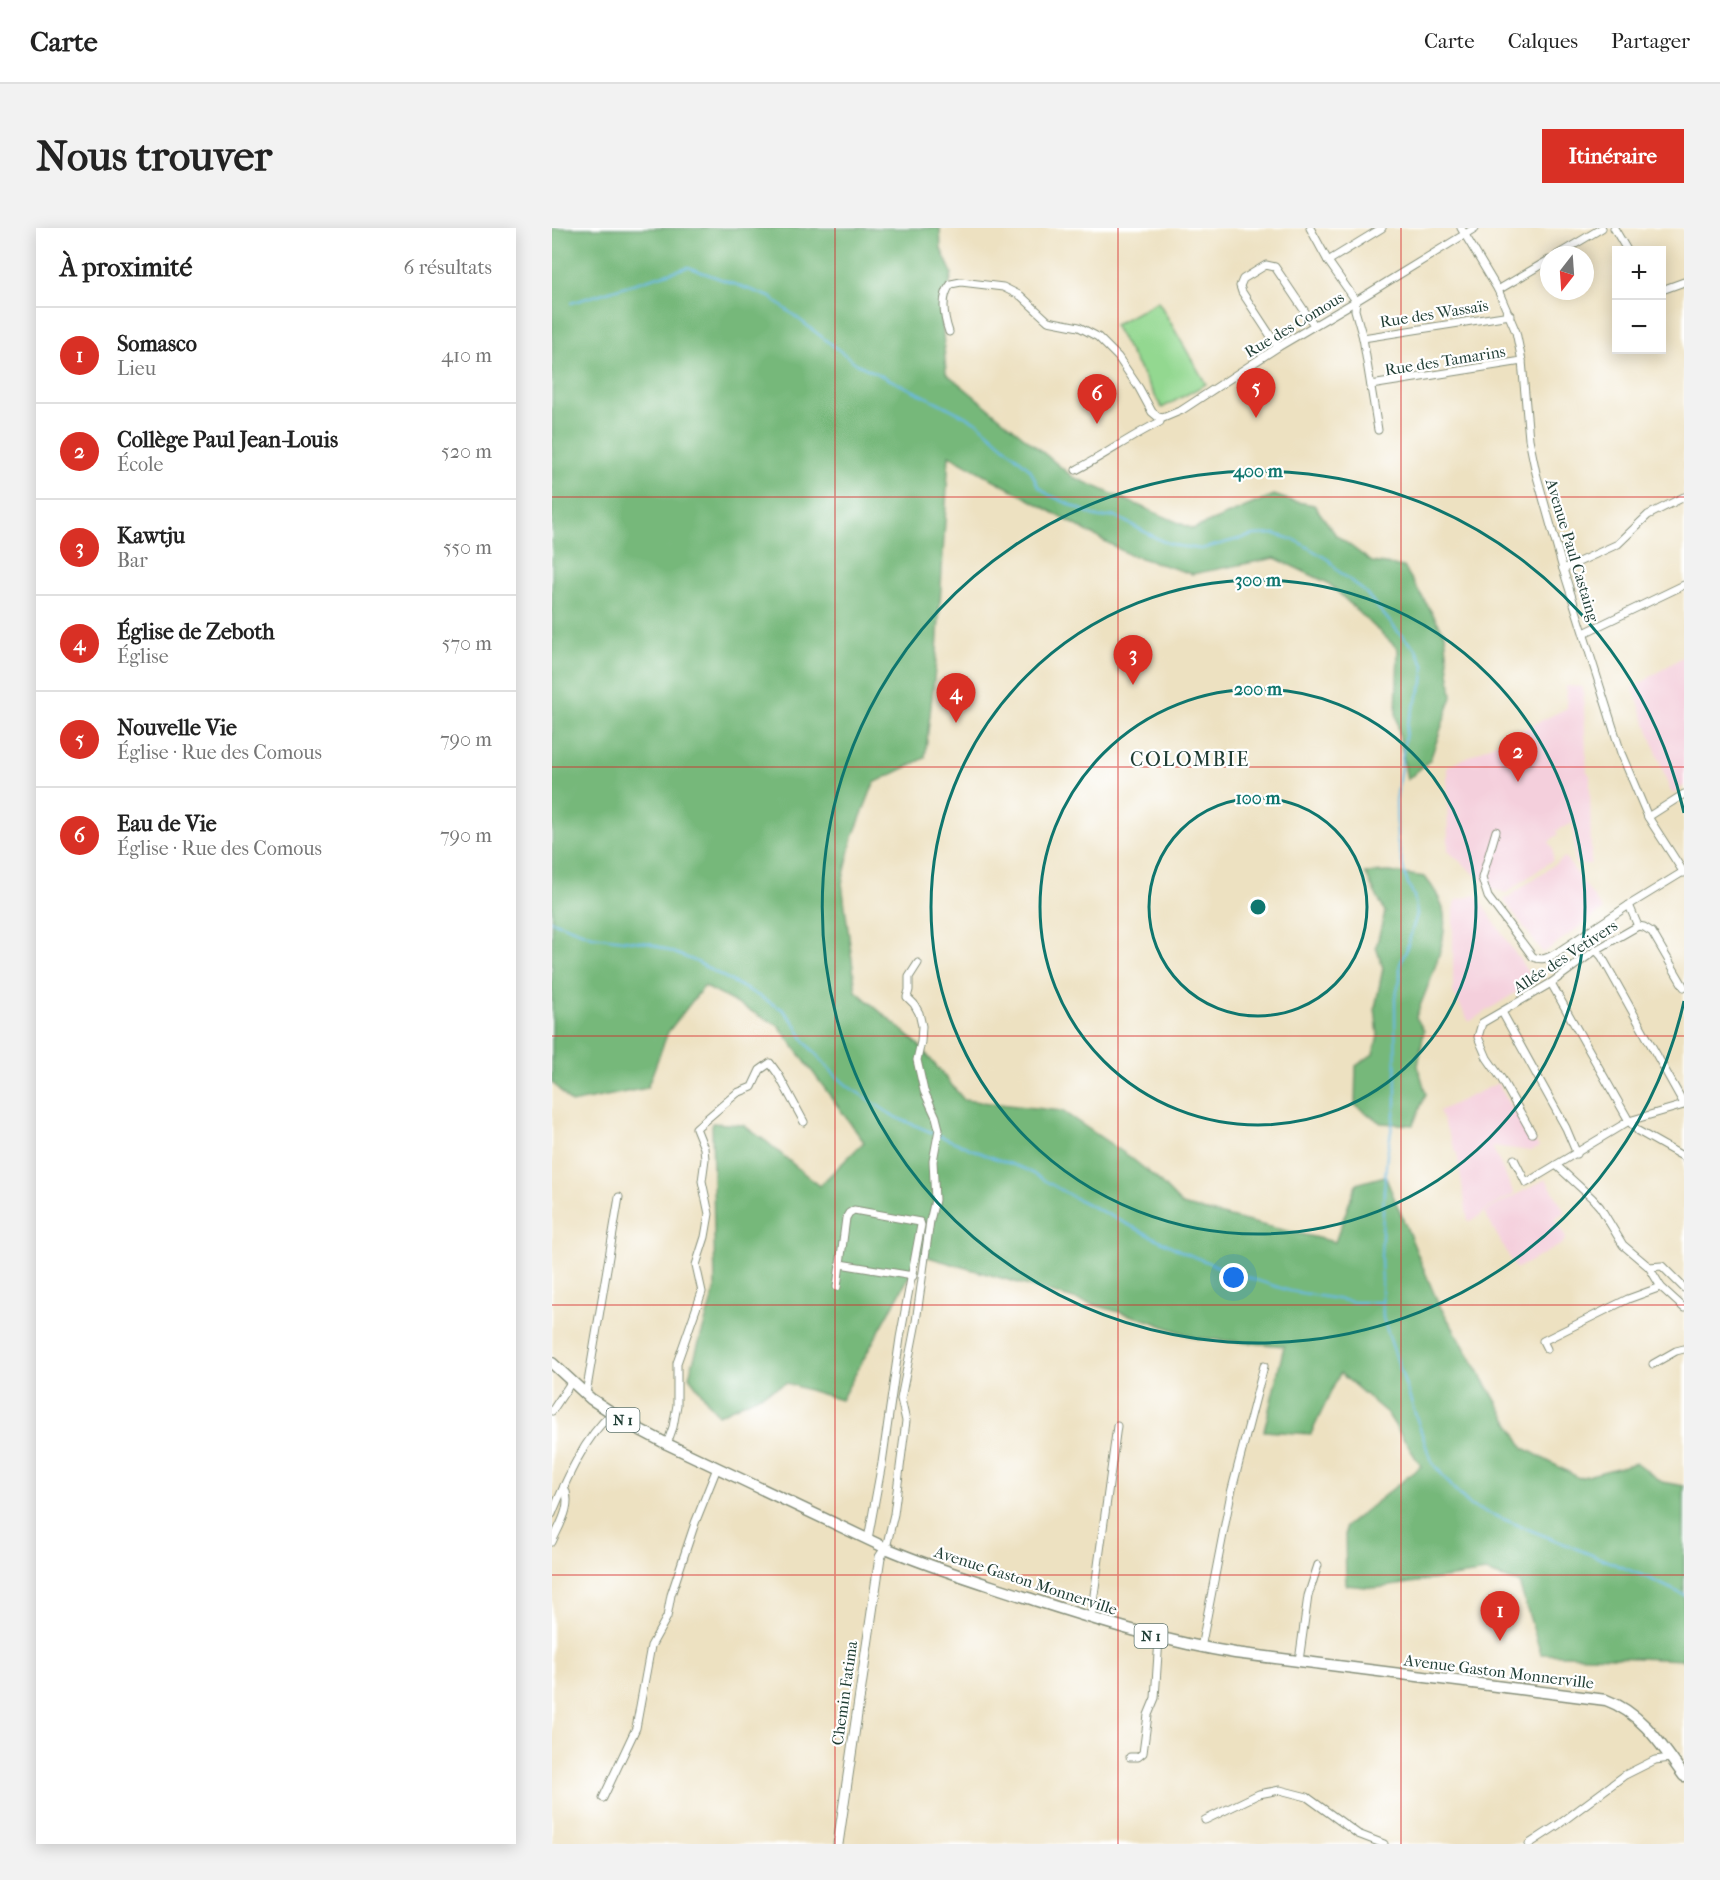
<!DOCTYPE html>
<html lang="fr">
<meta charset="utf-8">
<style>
:root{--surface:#fff;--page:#f2f2f2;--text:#222;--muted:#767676;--line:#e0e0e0;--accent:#d93025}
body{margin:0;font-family:"IM FELL French Canon",serif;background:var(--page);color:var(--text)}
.controls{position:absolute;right:18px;top:18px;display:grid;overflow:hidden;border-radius:0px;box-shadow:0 3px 15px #0003}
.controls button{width:54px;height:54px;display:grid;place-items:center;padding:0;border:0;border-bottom:2px solid var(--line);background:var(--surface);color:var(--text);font:30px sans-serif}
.compass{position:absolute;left:988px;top:18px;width:54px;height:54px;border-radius:50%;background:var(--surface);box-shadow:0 3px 15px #0003;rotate:197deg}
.you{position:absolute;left:682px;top:1050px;width:21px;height:21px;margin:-15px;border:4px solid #fff;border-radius:50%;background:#1a73e8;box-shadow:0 0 0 9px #1a73e833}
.badge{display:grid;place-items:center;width:39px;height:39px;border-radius:50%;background:var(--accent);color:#fff;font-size:20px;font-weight:700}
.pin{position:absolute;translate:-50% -50px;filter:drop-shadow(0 2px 3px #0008)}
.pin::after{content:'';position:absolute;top:32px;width:21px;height:18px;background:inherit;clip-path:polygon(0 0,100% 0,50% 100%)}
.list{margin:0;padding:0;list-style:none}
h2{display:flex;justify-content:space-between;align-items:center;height:78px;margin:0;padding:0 24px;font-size:26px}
h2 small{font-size:20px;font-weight:400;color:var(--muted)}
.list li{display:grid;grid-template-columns:39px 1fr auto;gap:18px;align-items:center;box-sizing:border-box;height:96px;padding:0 24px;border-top:2px solid var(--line)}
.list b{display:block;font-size:22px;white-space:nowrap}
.list p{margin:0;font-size:20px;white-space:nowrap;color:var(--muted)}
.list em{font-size:20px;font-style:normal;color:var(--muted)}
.map{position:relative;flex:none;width:1132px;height:1616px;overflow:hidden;border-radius:0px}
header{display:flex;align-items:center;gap:36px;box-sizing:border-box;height:84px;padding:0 30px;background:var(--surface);border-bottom:2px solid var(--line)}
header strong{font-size:28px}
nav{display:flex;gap:33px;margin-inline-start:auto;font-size:21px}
.intro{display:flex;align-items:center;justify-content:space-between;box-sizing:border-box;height:144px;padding:0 36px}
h1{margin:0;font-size:42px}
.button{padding:15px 27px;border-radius:0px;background:var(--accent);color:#fff;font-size:21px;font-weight:700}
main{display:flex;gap:36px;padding:0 36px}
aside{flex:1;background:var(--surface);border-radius:0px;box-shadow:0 3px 15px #0003}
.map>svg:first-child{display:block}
.built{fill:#f4cfdc}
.green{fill:#93d890;stroke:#598a62;stroke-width:1.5}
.forest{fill:#76b87a;stroke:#4a7a57;stroke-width:1.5}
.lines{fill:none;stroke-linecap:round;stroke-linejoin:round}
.stream{stroke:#6abae5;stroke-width:2}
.street-casing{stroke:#868f7a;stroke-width:9}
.secondary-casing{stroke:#868f7a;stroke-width:11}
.primary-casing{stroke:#868f7a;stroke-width:13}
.street{stroke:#fff;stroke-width:7}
.secondary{stroke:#fff;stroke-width:9}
.primary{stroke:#fff;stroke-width:10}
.grid{fill:none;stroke:#d62828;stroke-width:1.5;stroke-opacity:0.55}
.ring{fill:none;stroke:#0f766e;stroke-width:3}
.labels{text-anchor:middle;stroke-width:4.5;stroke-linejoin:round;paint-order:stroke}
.shield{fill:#fff;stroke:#627771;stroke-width:1.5}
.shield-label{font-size:15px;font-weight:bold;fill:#1f3d34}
.street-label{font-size:16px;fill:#1f3d34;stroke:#fff}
.quarter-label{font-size:20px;letter-spacing:1.5px;fill:#1f3d34;stroke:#fff}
.centre{fill:#0f766e;stroke:#fff;stroke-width:3}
.ring-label{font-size:18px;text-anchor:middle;font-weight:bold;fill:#0f766e;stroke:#fff;stroke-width:4.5;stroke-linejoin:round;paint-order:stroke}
</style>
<header>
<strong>Carte</strong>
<nav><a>Carte</a><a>Calques</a><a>Partager</a></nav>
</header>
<div class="intro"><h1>Nous trouver</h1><a class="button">Itinéraire</a></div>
<main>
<aside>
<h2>À proximité<small>6 résultats</small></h2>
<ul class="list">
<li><span class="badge">1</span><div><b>Somasco</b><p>Lieu</p></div><em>410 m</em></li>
<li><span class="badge">2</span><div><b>Collège Paul Jean-Louis</b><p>École</p></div><em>520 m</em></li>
<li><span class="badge">3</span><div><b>Kawtju</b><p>Bar</p></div><em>550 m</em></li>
<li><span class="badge">4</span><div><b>Église de Zeboth</b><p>Église</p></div><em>570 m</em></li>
<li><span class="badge">5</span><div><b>Nouvelle Vie</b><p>Église · Rue des Comous</p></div><em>790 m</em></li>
<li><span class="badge">6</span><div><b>Eau de Vie</b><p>Église · Rue des Comous</p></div><em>790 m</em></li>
</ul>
</aside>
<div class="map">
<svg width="1132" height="1616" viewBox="0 0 1132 1616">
<rect width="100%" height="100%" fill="#fff"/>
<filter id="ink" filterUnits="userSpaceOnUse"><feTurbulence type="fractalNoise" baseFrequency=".0167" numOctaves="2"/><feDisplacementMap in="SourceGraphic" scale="12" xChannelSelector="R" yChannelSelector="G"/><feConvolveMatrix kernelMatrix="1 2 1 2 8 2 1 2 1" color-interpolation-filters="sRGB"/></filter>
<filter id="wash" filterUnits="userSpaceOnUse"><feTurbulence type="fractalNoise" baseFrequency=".008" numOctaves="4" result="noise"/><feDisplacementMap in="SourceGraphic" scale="24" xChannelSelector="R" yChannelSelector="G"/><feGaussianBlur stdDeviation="1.35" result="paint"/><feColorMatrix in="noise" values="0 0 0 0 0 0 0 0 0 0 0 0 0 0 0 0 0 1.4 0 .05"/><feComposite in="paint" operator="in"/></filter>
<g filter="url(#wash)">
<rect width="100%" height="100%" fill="#ede1c1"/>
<!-- built -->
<g class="built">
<path d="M 1132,428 L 1132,558 L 1122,565 L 1119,564 L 1081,460 Z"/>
<path d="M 1014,458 L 1031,459 L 1035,544 L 1038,547 L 1039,636 L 1023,636 L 1021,595 L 1004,603 L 1006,606 L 997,614 L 1001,620 L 1001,632 L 954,665 L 939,660 L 896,623 L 895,539 L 1015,480 Z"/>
<path d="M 1013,629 L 1051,682 L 991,725 L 952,672 Z"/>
<path d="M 924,667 L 982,753 L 917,794 L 901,764 L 901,681 L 905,672 Z"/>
<path d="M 946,855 L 957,876 L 987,919 L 979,923 L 940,918 L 962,966 L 932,983 L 929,987 L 916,994 L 905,926 L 887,883 Z"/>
<path d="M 994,951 L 1013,984 L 1003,990 L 1014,1010 L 1010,1016 L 964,1041 L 932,984 Z"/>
</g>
<!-- green -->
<path class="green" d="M 606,73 L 654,156 L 610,180 L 562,97 Z"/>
<!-- forest -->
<g class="forest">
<path d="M 0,0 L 388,0 L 389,21 L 400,45 L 390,92 L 394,145 L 521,249 L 641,301 L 722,267 L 740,273 L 762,277 L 784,307 L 820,334 L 852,339 L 893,406 L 900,469 L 878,532 L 855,552 L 844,487 L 846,421 L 776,355 L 723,330 L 640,346 L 576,326 L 397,227 L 385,424 L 373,530 L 322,555 L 301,609 L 290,655 L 304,763 L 366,816 L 412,872 L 510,883 L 578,929 L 604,950 L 630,977 L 714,998 L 783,1014 L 804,956 L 833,948 L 886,1075 L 972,1220 L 1027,1250 L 1084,1235 L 1110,1254 L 1132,1258 L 1132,1432 L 989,1426 L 967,1355 L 934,1344 L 824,1360 L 794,1357 L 793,1299 L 869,1238 L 835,1185 L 788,1145 L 759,1206 L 712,1203 L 732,1118 L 644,1110 L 595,1092 L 369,1027 L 289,1172 L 234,1155 L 166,1187 L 137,1148 L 163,1061 L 160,895 L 191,897 L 215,914 L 267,958 L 312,914 L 227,798 L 152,758 L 116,804 L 95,860 L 19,875 L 0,854 Z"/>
<path d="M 838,644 L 873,649 C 881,659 888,669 891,681 C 899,711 874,760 864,789 L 872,803 L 866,838 L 874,866 L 861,897 L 829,895 L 803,877 L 804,838 L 821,826 L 826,808 L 823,780 L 831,740 L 824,719 L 833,684 L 813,645 Z"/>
</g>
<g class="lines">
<!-- stream -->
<g class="stream">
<path d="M 19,75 L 136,39 L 218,69 L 305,136 L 383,173 L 426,195 L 478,241 L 486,258 L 497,267 L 548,290 L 563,288 L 610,313 L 626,318 L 649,321 L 702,307 L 723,306 L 745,313 L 777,332 L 785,342 L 813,364 L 848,406 L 864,421 L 872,437 L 871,455 L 855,496 L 844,573 L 845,612 L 854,651 L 862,668 L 865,686 L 854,723 L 848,736 L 848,752 L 843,770 L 844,875 L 835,927 L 832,962 L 829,1029 L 831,1090 L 879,1233 L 901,1260 L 919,1278 L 1092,1348 L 1132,1367"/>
<path d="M 0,693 L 40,708 L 97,715 L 143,733 L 230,781 L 242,794 L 253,814 L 283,847 L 297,859 L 343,889 L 431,926 L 473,941 L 521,969 L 631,1024 L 679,1044 L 738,1063 L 802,1074 L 830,1074"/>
</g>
</g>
</g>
<g filter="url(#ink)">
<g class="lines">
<defs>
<g id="street">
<path d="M 758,0 L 776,33 L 804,73 L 803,82 L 811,110 L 826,202"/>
<path d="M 909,0 L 946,62 L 964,104 L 970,133 L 977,211 L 984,245 L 1011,341 L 1069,525 L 1096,589 L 1132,645"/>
<path d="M 1062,0 L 1075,22"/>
<path d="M 1005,27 L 1050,0"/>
<path d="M 776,33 L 830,0"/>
<path d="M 946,62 L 997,32"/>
<path d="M 1110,62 L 1132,54"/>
<path d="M 397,104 C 392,89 388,69 399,56 L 409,54 L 451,59 L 469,68 L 496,93 L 527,99 L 546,109 L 566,129 L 587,160 L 600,184 L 606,189 L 611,190 L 630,182 L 726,119 L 804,73 L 923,0"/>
<path d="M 811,110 L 958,87"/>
<path d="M 726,119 L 690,64 L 688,58 L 691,51 L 714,37 L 723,39 L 762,97"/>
<path d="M 819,157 L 970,133"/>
<path d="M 524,242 C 553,227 579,208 608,194 L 608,190"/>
<path d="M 1011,341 L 1066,316 L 1096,287 L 1132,269"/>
<path d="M 1032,405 L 1132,357"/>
<path d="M 1096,589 L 1132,566"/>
<path d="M 944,603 L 930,650 L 936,669 L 981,729 C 990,733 995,730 1003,726 L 1077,677 L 1131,644"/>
<path d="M 1077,677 L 1086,698"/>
<path d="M 1044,722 L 1050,729 L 1132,876"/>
<path d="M 999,755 L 1077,893 L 1086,903 L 1132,929"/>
<path d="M 950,784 L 1014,900 L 1025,926"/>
<path d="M 980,905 L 949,850 L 935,830 L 926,809 L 930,795 L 999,755 L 1044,722 L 1086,698 L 1092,699 L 1100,704 L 1132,759"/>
<path d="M 962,931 L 974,955 L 1077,893 L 1132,877"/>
<path d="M 1004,937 L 1040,970 L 1048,979 L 1071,1017 L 1097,1039 L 1109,1059 L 1132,1080"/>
<path d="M 288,1036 L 361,1048"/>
<path d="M 1097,1039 L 1110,1038 L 1132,1060"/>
<path d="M 285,1059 L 294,990 L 297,985 L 302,982 L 368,994 L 369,997 L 348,1110 L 330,1235 L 316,1311"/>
<path d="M 995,1121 L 991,1113 L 1076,1071 L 1109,1059"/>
<path d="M 1101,1136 L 1124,1123 L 1132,1121"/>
<path d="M 34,1166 L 67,969"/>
<path d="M 0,1183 L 20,1153"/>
<path d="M 115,1216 L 121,1199 L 125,1177 L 125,1135 L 150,1064 L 144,1037 L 153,1009 L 157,986 L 150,953 L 153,931 L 152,920 L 144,900 L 185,865 L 200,859 L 208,842 L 218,835 L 226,846 L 252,894"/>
<path d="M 0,1286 C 14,1252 32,1210 60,1185"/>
<path d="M 0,1314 C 8,1296 21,1278 12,1258"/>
<path d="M 334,1320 L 342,1286 L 354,1193 L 349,1171 L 364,1094 L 378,993 L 383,972 L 381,933 L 387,901 L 384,889 L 372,863 L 365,832 L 369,814 L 370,798 L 367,785 L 362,776 L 355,769 L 357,762 L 357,749 L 366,735"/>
<path d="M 539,1389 L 565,1198"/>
<path d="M 649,1420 L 679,1265 L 712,1138"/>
<path d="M 747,1433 L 756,1368 L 766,1337"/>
<path d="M 578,1529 L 586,1529 L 591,1525 L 596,1487 L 603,1470 L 607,1411"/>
<path d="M 51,1570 L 84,1500 L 99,1418 L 115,1389 L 119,1367 L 143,1295 L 165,1240"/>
<path d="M 653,1592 L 707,1566 L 728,1562 L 755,1569 L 806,1606 L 832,1616"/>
<path d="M 977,1616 L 1006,1597 L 1073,1547 L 1103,1532 L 1118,1530"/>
</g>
<path id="secondary" d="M 286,1616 L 328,1329 L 334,1320"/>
<path id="primary" d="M 0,1135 L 39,1171 L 79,1197 L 115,1216 L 334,1320 C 380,1340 428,1354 476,1370 C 545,1392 612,1414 683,1425 L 1054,1472 C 1090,1485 1110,1518 1132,1548"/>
</defs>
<!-- street casing -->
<use href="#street" class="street-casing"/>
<!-- secondary casing -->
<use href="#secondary" class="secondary-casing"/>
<!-- primary casing -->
<use href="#primary" class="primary-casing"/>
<!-- street -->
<use href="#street" class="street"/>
<!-- secondary -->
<use href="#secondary" class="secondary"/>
<!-- primary -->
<use href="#primary" class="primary"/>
</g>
</g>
<!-- grid -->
<path class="grid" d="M 283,0 L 283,1616M 566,0 L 566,1616M 849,0 L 849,1616M 0,269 L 1132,269M 0,539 L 1132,539M 0,808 L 1132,808M 0,1077 L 1132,1077M 0,1347 L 1132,1347"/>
<!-- distance rings -->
<g class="ring">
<circle cx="706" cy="679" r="109"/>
<circle cx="706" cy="679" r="218"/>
<circle cx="706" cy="679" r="327"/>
<path d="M1132 773A436 436 0 1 1 1132 585"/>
</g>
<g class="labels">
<!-- shield labels -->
<g class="shield">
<rect x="54.5" y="1180" width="33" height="24" rx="4.5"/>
<rect x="582.5" y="1396" width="33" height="24" rx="4.5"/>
</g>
<g class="shield-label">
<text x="71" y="1197">N 1</text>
<text x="599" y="1413">N 1</text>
</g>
<!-- street labels -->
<g class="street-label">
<text transform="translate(882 85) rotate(-9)" y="6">Rue des Wassaïs</text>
<text transform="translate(742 96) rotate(-31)" y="6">Rue des Comous</text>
<text transform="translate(893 132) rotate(-9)" y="6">Rue des Tamarins</text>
<text transform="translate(1021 322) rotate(73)" y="6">Avenue Paul Castaing</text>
<text transform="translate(1013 728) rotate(-33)" y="6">Allée des Vetivers</text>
<text transform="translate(474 1352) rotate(18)" y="6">Avenue Gaston Monnerville</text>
<text transform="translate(947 1443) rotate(7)" y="6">Avenue Gaston Monnerville</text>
<text transform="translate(292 1465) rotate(-82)" y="6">Chemin Fatima</text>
</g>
<!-- quarter labels -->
<g class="quarter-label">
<text x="638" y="538">COLOMBIE</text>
</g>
</g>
<circle cx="706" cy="679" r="9" class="centre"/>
<g class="ring-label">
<text x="706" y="249">400 m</text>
<text x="706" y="358">300 m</text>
<text x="706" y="467">200 m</text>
<text x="706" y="576">100 m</text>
</g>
</svg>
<div class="controls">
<button>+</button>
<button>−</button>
</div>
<svg class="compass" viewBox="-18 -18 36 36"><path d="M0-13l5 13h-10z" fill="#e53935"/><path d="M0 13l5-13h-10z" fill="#767676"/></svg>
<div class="you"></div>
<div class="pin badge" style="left:948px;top:1413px">1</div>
<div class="pin badge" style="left:966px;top:554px">2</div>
<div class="pin badge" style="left:581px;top:457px">3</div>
<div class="pin badge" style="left:404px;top:495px">4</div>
<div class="pin badge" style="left:704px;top:190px">5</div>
<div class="pin badge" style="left:545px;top:196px">6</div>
</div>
</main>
